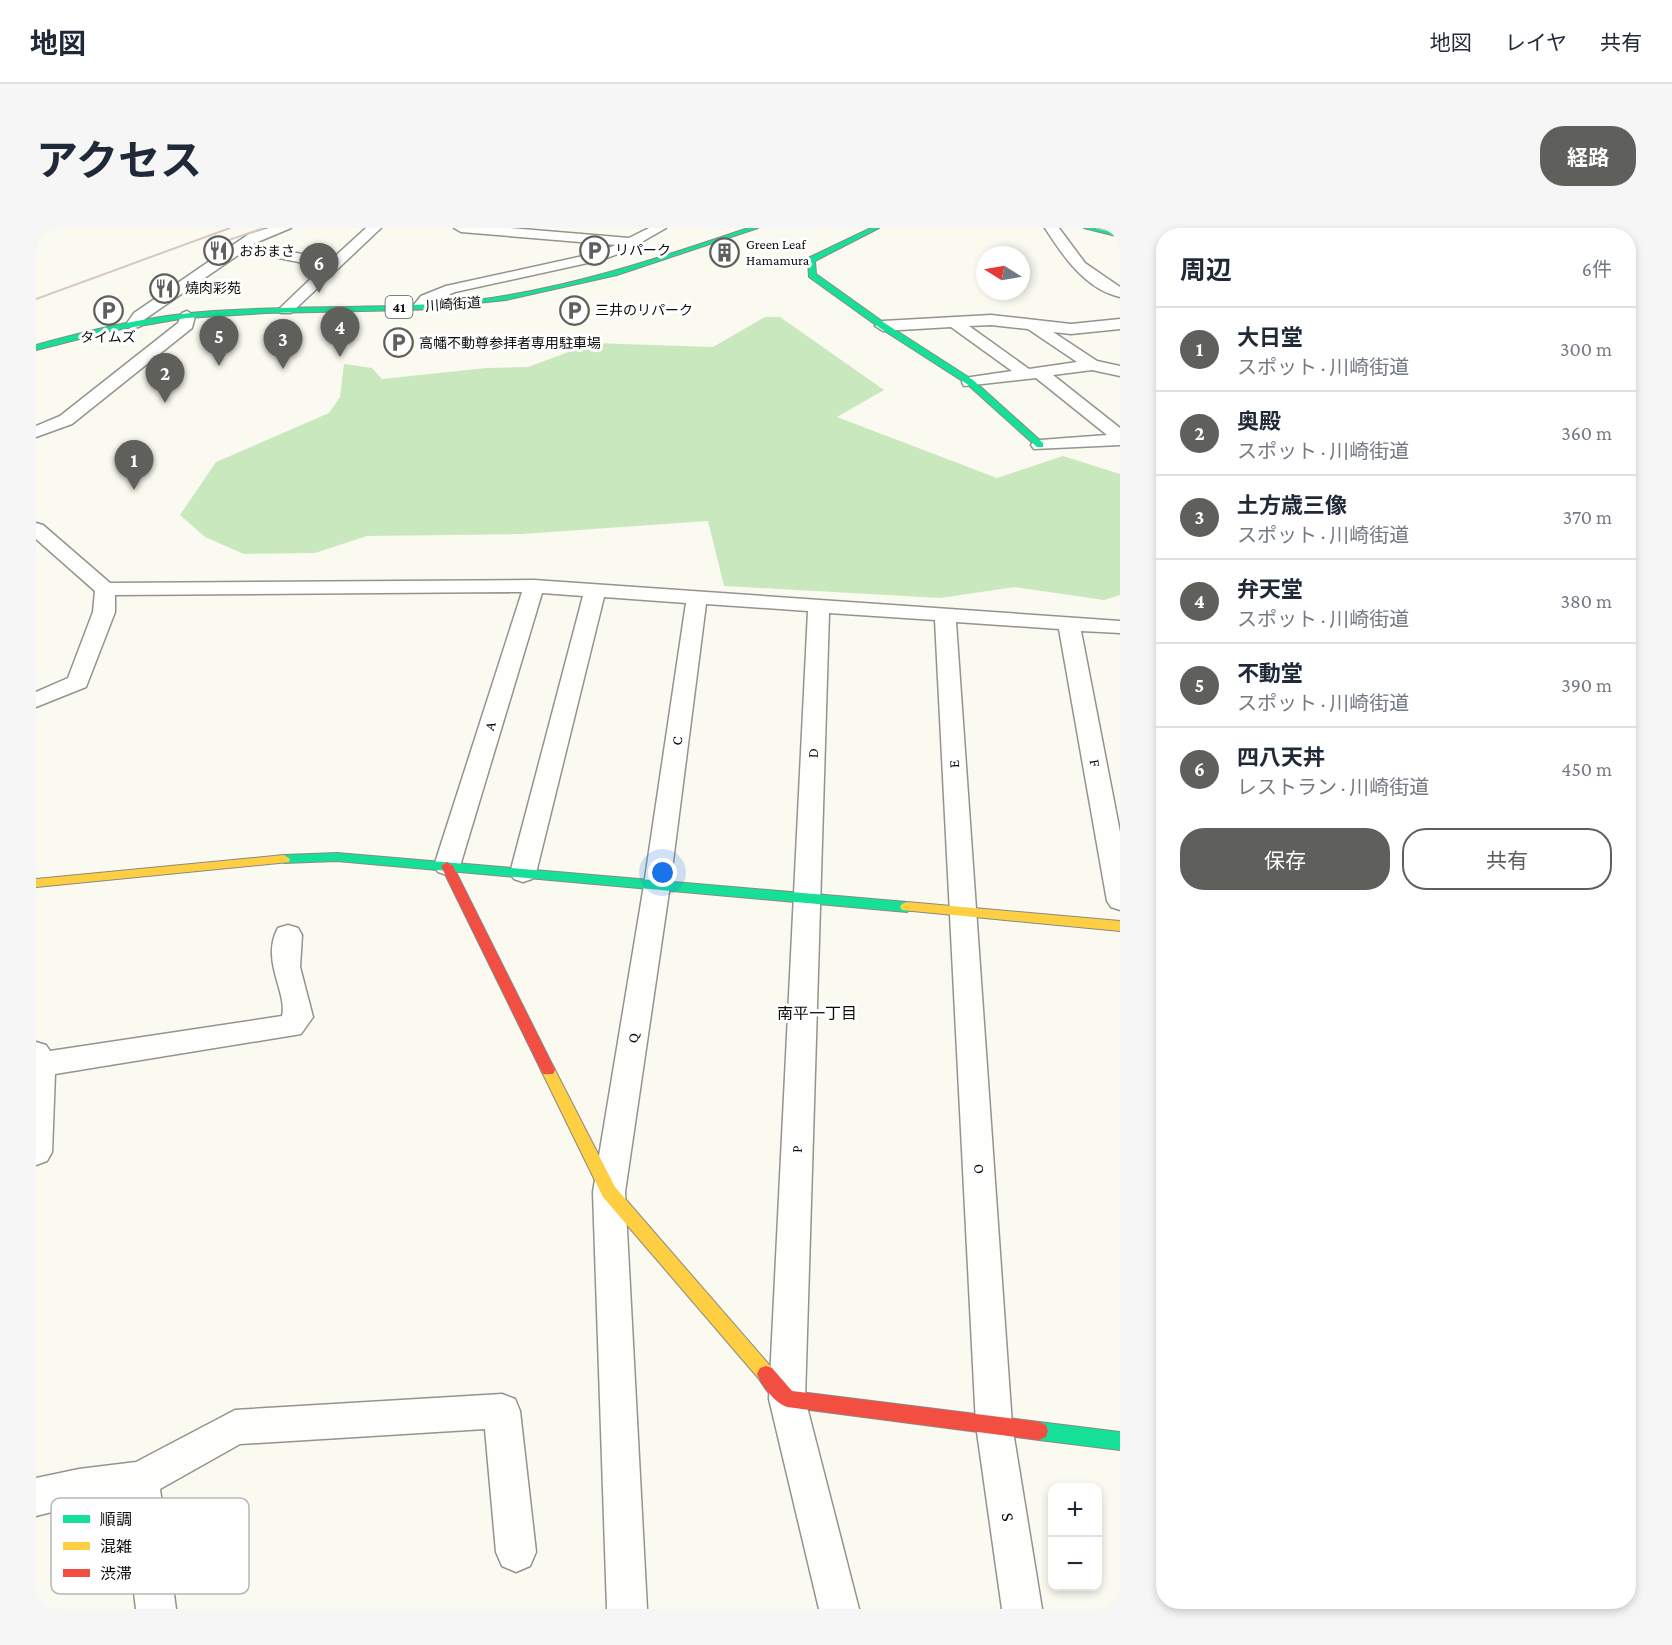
<!DOCTYPE html>
<html lang="ja">
<meta charset="utf-8">
<style>
:root{--surface:#fff;--page:#f6f6f7;--text:#1f2937;--muted:#747a83;--line:#e0e1e3;--accent:#5f5f5c}
body{margin:0;font-family:"Crimson Pro","Noto Sans JP",serif;background:var(--page);color:var(--text)}
.controls{position:absolute;right:18px;bottom:18px;display:grid;overflow:hidden;border-radius:12px;box-shadow:0 3px 9px #0003}
.controls button{width:54px;height:54px;display:grid;place-items:center;padding:0;border:0;border-bottom:2px solid var(--line);background:var(--surface);color:var(--text);font:30px sans-serif}
.compass{position:absolute;left:940px;top:18px;width:54px;height:54px;border-radius:50%;background:var(--surface);box-shadow:0 3px 9px #0003;rotate:281deg}
.you{position:absolute;left:627px;top:645px;width:21px;height:21px;margin:-15px;border:4px solid #fff;border-radius:50%;background:#1a73e8;box-shadow:0 0 0 9px #1a73e833}
.badge{display:grid;place-items:center;width:39px;height:39px;border-radius:50%;background:var(--accent);color:#fff;font-size:20px;font-weight:700}
.pin{position:absolute;translate:-50% -50px;filter:drop-shadow(0 2px 3px #0008)}
.pin::after{content:'';position:absolute;top:32px;width:21px;height:18px;background:inherit;clip-path:polygon(0 0,100% 0,50% 100%)}
.list{margin:0;padding:0;list-style:none}
h2{display:flex;justify-content:space-between;align-items:center;height:78px;margin:0;padding:0 24px;font-size:26px}
h2 small{font-size:20px;font-weight:400;color:var(--muted)}
.list li{display:grid;grid-template-columns:39px 1fr auto;gap:18px;align-items:center;box-sizing:border-box;height:84px;padding:0 24px;border-top:2px solid var(--line)}
.list b{display:block;font-size:22px;white-space:nowrap}
.list p{margin:0;font-size:20px;white-space:nowrap;color:var(--muted)}
.list em{font-size:20px;font-style:normal;color:var(--muted)}
.actions{display:flex;gap:12px;padding:18px 24px}
.actions a{flex:1;padding:14px 0;border:2px solid var(--accent);border-radius:24px;text-align:center;font-size:21px;color:var(--accent)}
.actions .main{background:var(--accent);color:#fff}
.map{position:relative;flex:none;width:1084px;height:1381px;overflow:hidden;border-radius:24px}
header{display:flex;align-items:center;gap:36px;box-sizing:border-box;height:84px;padding:0 30px;background:var(--surface);border-bottom:2px solid var(--line)}
header strong{font-size:28px}
nav{display:flex;gap:33px;margin-inline-start:auto;font-size:21px}
.intro{display:flex;align-items:center;justify-content:space-between;box-sizing:border-box;height:144px;padding:0 36px}
h1{margin:0;font-size:42px}
.button{padding:15px 27px;border-radius:24px;background:var(--accent);color:#fff;font-size:21px;font-weight:700}
main{display:flex;gap:36px;padding:0 36px}
aside{flex:1;background:var(--surface);border-radius:24px;box-shadow:0 3px 9px #0003}
.map>svg:first-child{display:block}
.forest{fill:#cae8be}
.lines{fill:none;stroke-linecap:round;stroke-linejoin:round}
.street-casing{stroke:#93938f;stroke-width:3}
.fast-casing{stroke:#8a8a85;stroke-width:2}
.slow-casing{stroke:#8a8a85;stroke-width:2}
.jam-casing{stroke:#8a8a85;stroke-width:2}
.street{fill:#fefefd;fill-rule:evenodd}
.fast{fill:#16e098;fill-rule:evenodd}
.slow{fill:#ffcf43;fill-rule:evenodd}
.jam{fill:#f24e42;fill-rule:evenodd}
.rail{stroke:#d6c8c3;stroke-width:2}
.labels{text-anchor:middle;stroke-width:6;stroke-linejoin:round;paint-order:stroke}
.far-poi-label{font-size:14px;fill:#0c0c0c;stroke:#fff;text-anchor:start}
.far-street-label{font-size:14px;fill:#0c0c0c;stroke:#fff}
.shield{fill:#fff;stroke:#555;stroke-width:1.5}
.shield-label{font-size:14px;font-weight:bold;fill:#0c0c0c}
.street-label{font-size:15px;fill:#0c0c0c;stroke:#fff}
.neighbourhood-label{font-size:16px;fill:#0c0c0c;stroke:#fff}
.near-street-label{font-size:18px;fill:#0c0c0c;stroke:#fff}
.key{fill:#fff;stroke:#b6b6b6;stroke-width:1.5}
.key-label{font-size:16px;fill:#0c0c0c}
</style>
<header>
<strong>地図</strong>
<nav><a>地図</a><a>レイヤ</a><a>共有</a></nav>
</header>
<div class="intro"><h1>アクセス</h1><a class="button">経路</a></div>
<main>
<div class="map">
<svg width="1084" height="1381" viewBox="0 0 1084 1381">
<rect width="100%" height="100%" fill="#fafaf0"/>
<!-- forest -->
<path class="forest" d="M 729,89 L 744,89 L 848,162 L 801,189 L 961,250 L 1027,228 L 1084,246 L 1084,367 L 1068,372 L 979,359 L 904,370 L 688,358 L 672,293 L 486,306 L 331,308 L 279,325 L 208,326 L 169,309 L 144,287 L 180,234 L 293,185 L 304,169 L 308,136 L 336,140 L 346,151 L 450,140 L 492,139 L 557,115 L 677,119 Z"/>
<g class="lines">
<defs>
<g id="street">
<path d="M 233,0 L 255,0 L 217,16 L 295,32 L 330,0 L 345,0 L 255,85 L 245,85 L 242,82 L 287,39 L 208,23 L 109,91 L 105,98 L 99,100 L 91,95 L 98,85 L 213,6 Z"/>
<path d="M 418,0 L 474,0 L 593,10 L 613,0 L 630,0 L 590,23 L 565,32 L 419,64 L 395,74 L 390,81 L 380,81 L 377,78 L 385,68 L 410,58 L 556,26 L 580,17 L 425,4 Z"/>
<path d="M 1009,0 L 1023,0 L 1049,35 L 1084,59 L 1084,69 C 1049,61 1027,28 1009,0 Z"/>
<path d="M 151,83 L 159,88 L 156,100 L 36,196 L 0,209 L 0,198 L 24,188 L 142,95 L 146,85 Z"/>
<path d="M 955,87 L 1035,96 L 1084,91 L 1084,101 L 1035,106 L 1017,104 L 1061,133 L 1084,138 L 1084,148 L 1056,142 L 1017,147 L 1084,200 L 1084,217 L 998,221 L 995,217 L 998,213 L 1004,212 L 1071,207 L 1000,150 L 928,158 L 926,154 L 928,150 L 976,143 L 915,99 L 847,103 L 839,98 L 847,93 ZM 955,97 L 992,101 L 1041,134 L 993,141 L 933,98 Z"/>
<path d="M 0,295 L 7,297 L 74,355 L 498,352 L 1084,393 L 1084,405 L 1045,403 L 1084,604 L 1084,682 L 1075,679 L 1071,673 L 1023,401 L 920,394 L 976,1197 L 1006,1381 L 966,1381 L 940,1197 L 899,392 L 793,385 L 769,1171 L 823,1381 L 783,1381 L 733,1171 L 772,383 L 670,376 L 634,657 L 589,964 L 611,1381 L 571,1381 L 557,964 L 608,657 L 650,375 L 568,369 L 500,645 L 496,651 L 487,654 L 478,651 L 474,645 L 547,368 L 506,365 L 424,638 L 420,644 L 411,647 L 402,644 L 398,638 L 486,364 L 79,367 L 79,384 L 50,459 L 0,479 L 0,464 L 32,450 L 57,384 L 59,363 L 0,311 Z"/>
<path d="M 252,697 L 262,700 L 266,707 L 264,739 L 277,789 L 265,806 L 19,846 L 16,924 L 11,933 L 0,937 L 0,814 L 10,817 L 14,823 L 246,788 C 252,765 224,732 242,700 Z"/>
<path d="M 466,1166 L 479,1171 L 484,1183 L 500,1324 L 494,1338 L 480,1344 L 466,1338 L 460,1324 L 449,1201 L 204,1216 L 124,1261 L 140,1381 L 100,1381 L 87,1272 L 43,1277 L 0,1288 L 0,1250 L 43,1241 L 100,1234 L 199,1182 Z"/>
</g>
<g id="fast">
<path d="M 712,0 L 722,0 L 581,47 L 470,72 L 375,82 L 230,85 L 150,90 L 75,103 L 0,122 L 0,117 C 58,101 117,87 178,83 C 262,77 347,82 432,73 C 528,62 621,31 712,0 Z"/>
<path d="M 835,0 L 843,0 L 779,33 L 780,46 L 850,96 L 937,152 L 1007,215 L 1007,219 L 1001,219 L 931,156 L 844,100 L 773,49 L 772,30 Z"/>
<path d="M 1048,0 L 1061,0 L 1084,5 L 1084,9 Z"/>
<path d="M 301,625 L 871,674 L 878,679 L 871,684 L 301,633 L 248,635 L 242,631 L 248,627 Z"/>
<path d="M 1003,1194 L 1084,1204 L 1084,1222 L 1003,1212 L 996,1209 L 994,1203 L 996,1197 Z"/>
</g>
<g id="slow">
<path d="M 248,627 L 254,631 L 253,634 L 0,659 L 0,651 Z"/>
<path d="M 871,674 L 1084,693 L 1084,703 L 866,682 L 864,679 L 866,676 Z"/>
<path d="M 512,836 L 517,838 L 579,959 L 736,1140 L 739,1146 L 736,1152 L 730,1154 L 724,1152 L 567,969 L 505,842 L 507,838 Z"/>
</g>
<g id="jam">
<path d="M 411,634 L 417,638 L 519,842 L 517,846 L 507,846 L 505,842 L 405,638 Z"/>
<path d="M 730,1138 L 736,1140 L 756,1163 L 1003,1194 L 1010,1197 L 1012,1203 L 1010,1209 L 1003,1212 L 751,1179 C 739,1175 726,1158 721,1146 L 724,1140 Z"/>
</g>
</defs>
<!-- street casing -->
<use href="#street" class="street-casing"/>
<!-- fast casing -->
<use href="#fast" class="fast-casing"/>
<!-- slow casing -->
<use href="#slow" class="slow-casing"/>
<!-- jam casing -->
<use href="#jam" class="jam-casing"/>
<!-- street -->
<use href="#street" class="street"/>
<!-- fast -->
<use href="#fast" class="fast"/>
<!-- slow -->
<use href="#slow" class="slow"/>
<!-- jam -->
<use href="#jam" class="jam"/>
<!-- rail -->
<g class="rail">
<path d="M 1061,0 L 1084,5"/>
<path d="M 190,13 L 228,0"/>
<path d="M 0,71 L 194,0"/>
</g>
</g>
<!-- icons -->
<defs>
<symbol id="parking-ring" viewBox="-11 -11 22 22"><circle r="9.5" fill="#fff" stroke="#5f5f5c" stroke-width="1.5"/><path d="M-3.5-5.5H1a3.5 3.5 0 0 1 0 7H-1V5.5H-3.5ZM-1-3.4V-.6H.8a1.4 1.4 0 0 0 0-2.8Z" fill="#5f5f5c"/></symbol>
<symbol id="restaurant-ring" viewBox="-11 -11 22 22"><circle r="9.5" fill="#fff" stroke="#5f5f5c" stroke-width="1.5"/><path d="M-5-6h1v4h1v-4h1v4h1v-4h1v5L-1.5 .5V6h-2V.5L-5-1ZM5-6V6H3V1.5H1.5Q1.5-4 5-6Z" fill="#5f5f5c"/></symbol>
<symbol id="building-ring" viewBox="-11 -11 22 22"><circle r="9.5" fill="#fff" stroke="#5f5f5c" stroke-width="1.5"/><path d="M-4-6H4V6H1V3H-1V6H-4ZM-2.5-4.3h1.7v1.8h-1.7ZM.8-4.3h1.7v1.8H.8ZM-2.5-1h1.7V.8h-1.7ZM.8-1h1.7V.8H.8Z" fill="#5f5f5c"/></symbol>
</defs>
<g fill-rule="evenodd">
<use href="#parking-ring" x="542" y="6" width="33" height="33"/>
<use href="#restaurant-ring" x="166" y="6" width="33" height="33"/>
<use href="#building-ring" x="672" y="8" width="33" height="33"/>
<use href="#restaurant-ring" x="112" y="44" width="33" height="33"/>
<use href="#parking-ring" x="56" y="66" width="33" height="33"/>
<use href="#parking-ring" x="522" y="66" width="33" height="33"/>
<use href="#parking-ring" x="346" y="98" width="33" height="33"/>
</g>
<g class="labels">
<!-- far-poi labels -->
<g class="far-poi-label">
<text x="710" y="21">Green Leaf<tspan x="710" dy="16">Hamamura</tspan></text>
<text x="579" y="27">リパーク</text>
<text x="203" y="28">おおまさ</text>
<text x="149" y="65">燒肉彩苑</text>
<text x="559" y="87">三井のリパーク</text>
<text x="72" y="114" text-anchor="middle">タイムズ</text>
<text x="383" y="120">高幡不動尊参拝者専用駐車場</text>
</g>
<!-- far-street labels -->
<g class="far-street-label">
<text transform="translate(417 76) rotate(-4)" y="5">川崎街道</text>
</g>
<!-- shield labels -->
<rect class="shield" x="349.5" y="68" width="27" height="22" rx="4.5"/>
<g class="shield-label">
<text x="363" y="84">41</text>
</g>
<!-- street labels -->
<g class="street-label">
<text transform="translate(454 498) rotate(-73)" y="5">A</text>
<text transform="translate(641 513) rotate(-82)" y="5">C</text>
<text transform="translate(777 525) rotate(-88)" y="5">D</text>
<text transform="translate(1059 535) rotate(80)" y="5">F</text>
<text transform="translate(918 536) rotate(-94)" y="5">E</text>
<text transform="translate(597 810) rotate(-81)" y="5">Q</text>
<text transform="translate(761 921) rotate(-88)" y="5">P</text>
<text transform="translate(942 941) rotate(-93)" y="5">O</text>
</g>
<!-- neighbourhood labels -->
<g class="neighbourhood-label">
<text x="781" y="791">南平一丁目</text>
</g>
<!-- near-street labels -->
<g class="near-street-label">
<text transform="translate(972 1289) rotate(81)" y="6">S</text>
</g>
</g>
<!-- legend -->
<rect x="15" y="1270" width="198" height="96" rx="9" class="key"/>
<rect x="27" y="1287" width="27" height="8" fill="#16e098"/>
<rect x="27" y="1314" width="27" height="8" fill="#ffcf43"/>
<rect x="27" y="1341" width="27" height="8" fill="#f24e42"/>
<g class="key-label">
<text x="64" y="1297">順調</text>
<text x="64" y="1324">混雑</text>
<text x="64" y="1351">渋滞</text>
</g>
</svg>
<div class="controls">
<button>+</button>
<button>−</button>
</div>
<svg class="compass" viewBox="-18 -18 36 36"><path d="M0-13l5 13h-10z" fill="#e53935"/><path d="M0 13l5-13h-10z" fill="#747a83"/></svg>
<div class="you"></div>
<div class="pin badge" style="left:98px;top:262px">1</div>
<div class="pin badge" style="left:129px;top:175px">2</div>
<div class="pin badge" style="left:247px;top:141px">3</div>
<div class="pin badge" style="left:304px;top:129px">4</div>
<div class="pin badge" style="left:183px;top:138px">5</div>
<div class="pin badge" style="left:283px;top:65px">6</div>
</div>
<aside>
<h2>周辺<small>6件</small></h2>
<ul class="list">
<li><span class="badge">1</span><div><b>大日堂</b><p>スポット · 川崎街道</p></div><em>300 m</em></li>
<li><span class="badge">2</span><div><b>奥殿</b><p>スポット · 川崎街道</p></div><em>360 m</em></li>
<li><span class="badge">3</span><div><b>土方歳三像</b><p>スポット · 川崎街道</p></div><em>370 m</em></li>
<li><span class="badge">4</span><div><b>弁天堂</b><p>スポット · 川崎街道</p></div><em>380 m</em></li>
<li><span class="badge">5</span><div><b>不動堂</b><p>スポット · 川崎街道</p></div><em>390 m</em></li>
<li><span class="badge">6</span><div><b>四八天丼</b><p>レストラン · 川崎街道</p></div><em>450 m</em></li>
</ul>
<div class="actions"><a class="main">保存</a><a>共有</a></div>
</aside>
</main>
